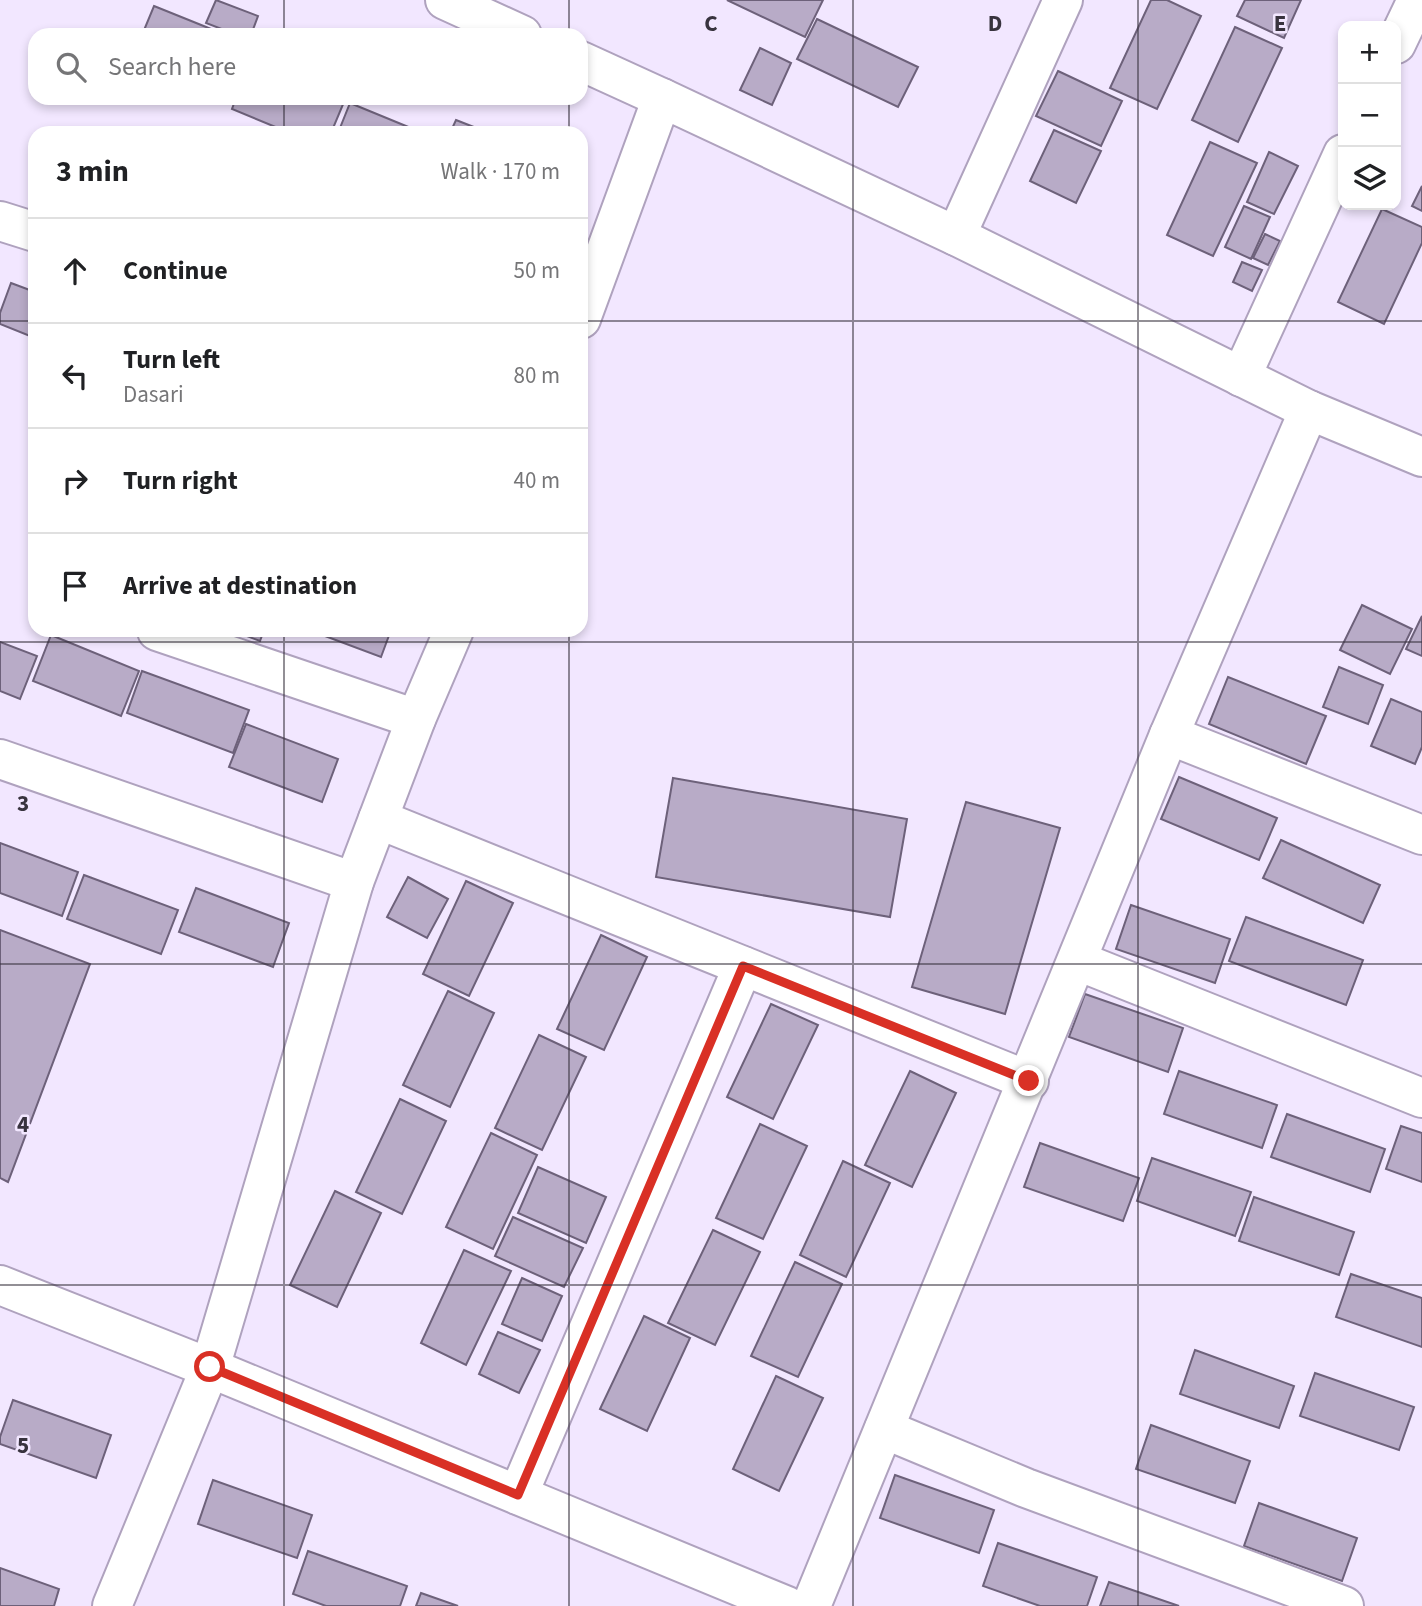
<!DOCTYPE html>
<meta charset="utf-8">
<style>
:root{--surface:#fff;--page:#f2f2f2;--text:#202124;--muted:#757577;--line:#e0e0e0}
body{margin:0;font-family:"Source Sans 3",sans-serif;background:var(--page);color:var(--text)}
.controls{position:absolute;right:21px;top:21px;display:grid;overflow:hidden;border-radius:14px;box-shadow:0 4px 10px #0003}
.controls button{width:63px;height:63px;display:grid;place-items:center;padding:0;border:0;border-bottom:2px solid var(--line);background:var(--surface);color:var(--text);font:35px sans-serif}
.stop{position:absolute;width:21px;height:21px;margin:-16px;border:5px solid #d93025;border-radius:50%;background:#fff}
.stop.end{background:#d93025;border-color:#fff;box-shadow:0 2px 7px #0008}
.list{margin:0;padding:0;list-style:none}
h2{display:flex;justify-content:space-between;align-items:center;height:91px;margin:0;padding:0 28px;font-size:30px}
h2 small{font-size:23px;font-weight:400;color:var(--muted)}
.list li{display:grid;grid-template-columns:46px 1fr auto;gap:21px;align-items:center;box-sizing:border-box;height:105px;padding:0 28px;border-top:2px solid var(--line)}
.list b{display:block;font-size:26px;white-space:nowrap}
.list p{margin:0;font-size:23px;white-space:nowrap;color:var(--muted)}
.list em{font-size:23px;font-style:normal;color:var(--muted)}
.icon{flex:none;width:38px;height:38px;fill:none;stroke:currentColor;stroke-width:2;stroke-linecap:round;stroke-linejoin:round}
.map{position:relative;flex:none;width:1422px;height:1606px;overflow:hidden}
.search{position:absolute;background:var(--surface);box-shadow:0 4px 10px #0003;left:28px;top:28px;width:560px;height:77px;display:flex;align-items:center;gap:18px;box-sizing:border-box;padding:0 24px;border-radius:21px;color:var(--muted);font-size:26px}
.panel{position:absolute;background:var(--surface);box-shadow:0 4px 10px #0003;left:28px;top:126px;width:560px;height:511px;border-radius:21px}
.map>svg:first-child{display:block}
.building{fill:#b8abc7;stroke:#6d617a;stroke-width:2}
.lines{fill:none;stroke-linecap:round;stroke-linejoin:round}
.street-casing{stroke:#afa2be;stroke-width:42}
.secondary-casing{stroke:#afa2be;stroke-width:42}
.street{stroke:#fff;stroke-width:38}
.secondary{stroke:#fff;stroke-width:38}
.route{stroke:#d93025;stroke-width:9}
.grid{fill:none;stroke:#38333e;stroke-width:2;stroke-opacity:0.55}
.grid-label{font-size:23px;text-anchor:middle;font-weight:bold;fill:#38333e;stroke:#f2e7ff;stroke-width:5;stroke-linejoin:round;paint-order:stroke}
</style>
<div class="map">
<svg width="1422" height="1606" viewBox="0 0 1422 1606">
<rect width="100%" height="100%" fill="#f2e7ff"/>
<!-- building -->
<g class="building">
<path d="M 216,0 L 258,16 L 251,35 L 237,35 L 206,23 Z"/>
<path d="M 727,0 L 823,0 L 805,37 Z"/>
<path d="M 1151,0 L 1167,0 L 1201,16 L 1157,109 L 1110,88 Z"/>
<path d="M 1245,0 L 1301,0 L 1284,38 L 1237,16 Z"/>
<path d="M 154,6 L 226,35 L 142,35 Z"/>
<path d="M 817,19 L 918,67 L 898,107 L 797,59 Z"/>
<path d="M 1235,27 L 1282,48 L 1238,142 L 1192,120 Z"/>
<path d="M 760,48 L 791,63 L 772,105 L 740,90 Z"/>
<path d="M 1058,71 L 1122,101 L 1101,146 L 1036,116 Z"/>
<path d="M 236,98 L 336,98 L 344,102 L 331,133 L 290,133 L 232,109 Z"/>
<path d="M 350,103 L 423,133 L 338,133 Z"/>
<path d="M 456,120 L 489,133 L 450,133 Z"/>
<path d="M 1054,130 L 1101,151 L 1076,203 L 1030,181 Z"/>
<path d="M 1210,142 L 1257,163 L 1213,256 L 1167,235 Z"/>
<path d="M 1269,152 L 1298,166 L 1274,214 L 1247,202 Z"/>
<path d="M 1422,186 L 1422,211 L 1412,206 Z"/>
<path d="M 1244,206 L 1270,217 L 1251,259 L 1225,247 Z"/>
<path d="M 1382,209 L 1422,227 L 1422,243 L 1384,324 L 1338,302 Z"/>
<path d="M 1265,234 L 1280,241 L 1268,265 L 1253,258 Z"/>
<path d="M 1242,262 L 1262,270 L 1252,291 L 1233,282 Z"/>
<path d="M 11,283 L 35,292 L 35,338 L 0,324 L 0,313 Z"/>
<path d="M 1362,605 L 1412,629 L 1390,674 L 1340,650 Z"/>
<path d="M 1422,616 L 1422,656 L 1406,649 Z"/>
<path d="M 231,630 L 264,630 L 260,641 Z"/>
<path d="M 309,630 L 391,630 L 381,657 Z"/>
<path d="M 51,635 L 139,671 L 121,716 L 33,681 Z"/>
<path d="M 0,642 L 37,656 L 20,699 L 0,691 Z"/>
<path d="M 1339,667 L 1383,685 L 1368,724 L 1323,707 Z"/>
<path d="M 142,671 L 249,710 L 233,753 L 127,713 Z"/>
<path d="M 1228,677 L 1326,716 L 1306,764 L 1209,724 Z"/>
<path d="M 1391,699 L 1422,712 L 1422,747 L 1415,764 L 1371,746 Z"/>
<path d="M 246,724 L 338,759 L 322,802 L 229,767 Z"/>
<path d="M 1179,777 L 1277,818 L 1259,860 L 1161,819 Z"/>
<path d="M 673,778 L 907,819 L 890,917 L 656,877 Z"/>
<path d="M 966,802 L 1060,828 L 1005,1014 L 912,987 Z"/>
<path d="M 1281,840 L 1380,885 L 1363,923 L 1263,878 Z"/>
<path d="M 0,843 L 78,872 L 62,916 L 0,893 Z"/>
<path d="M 84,875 L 178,910 L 161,954 L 67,919 Z"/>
<path d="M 408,877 L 448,899 L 427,938 L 387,917 Z"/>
<path d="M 466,881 L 513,903 L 469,996 L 423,974 Z"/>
<path d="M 196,888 L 289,923 L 273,967 L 179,932 Z"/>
<path d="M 1131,905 L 1230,939 L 1215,983 L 1116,949 Z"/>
<path d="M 1246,917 L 1363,960 L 1346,1005 L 1229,961 Z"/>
<path d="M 0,930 L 90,964 L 8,1182 L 0,1178 Z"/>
<path d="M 601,935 L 647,957 L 604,1050 L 557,1029 Z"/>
<path d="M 448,991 L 494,1013 L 450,1107 L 403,1085 Z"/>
<path d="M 1085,994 L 1183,1028 L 1168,1072 L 1069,1037 Z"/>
<path d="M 771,1004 L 818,1025 L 773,1119 L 727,1097 Z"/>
<path d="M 539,1035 L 586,1057 L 542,1150 L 495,1128 Z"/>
<path d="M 910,1071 L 956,1093 L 912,1187 L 865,1165 Z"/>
<path d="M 1179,1071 L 1277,1105 L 1262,1148 L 1164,1114 Z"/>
<path d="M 400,1099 L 446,1121 L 402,1214 L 356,1192 Z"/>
<path d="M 1287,1114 L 1385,1149 L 1370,1192 L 1271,1157 Z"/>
<path d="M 760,1124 L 807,1146 L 763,1239 L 716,1218 Z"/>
<path d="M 1401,1126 L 1422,1133 L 1422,1182 L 1386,1169 Z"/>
<path d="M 491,1133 L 537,1155 L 493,1249 L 446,1227 Z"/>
<path d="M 1040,1143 L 1139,1178 L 1123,1221 L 1024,1187 Z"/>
<path d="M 1152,1158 L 1251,1192 L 1235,1236 L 1137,1201 Z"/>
<path d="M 843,1161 L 890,1183 L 846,1277 L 800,1255 Z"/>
<path d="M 538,1167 L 606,1197 L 586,1243 L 518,1213 Z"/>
<path d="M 335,1191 L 381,1213 L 337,1307 L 290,1285 Z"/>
<path d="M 1254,1197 L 1354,1232 L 1339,1275 L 1239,1241 Z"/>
<path d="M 513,1217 L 583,1248 L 564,1287 L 495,1256 Z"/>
<path d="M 713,1230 L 760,1252 L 715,1345 L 668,1323 Z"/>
<path d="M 464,1250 L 511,1271 L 466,1365 L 421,1343 Z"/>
<path d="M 795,1262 L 842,1284 L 798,1377 L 751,1356 Z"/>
<path d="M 1351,1274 L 1422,1298 L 1422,1347 L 1336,1317 Z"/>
<path d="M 522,1278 L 562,1296 L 542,1341 L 502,1324 Z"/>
<path d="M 644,1316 L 690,1338 L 647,1431 L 600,1409 Z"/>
<path d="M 498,1332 L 540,1350 L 519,1393 L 479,1374 Z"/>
<path d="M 1195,1350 L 1294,1386 L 1279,1428 L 1180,1394 Z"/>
<path d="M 1315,1373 L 1414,1407 L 1399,1450 L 1300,1416 Z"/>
<path d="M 776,1376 L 823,1398 L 779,1491 L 733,1469 Z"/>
<path d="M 13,1400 L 111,1435 L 96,1478 L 0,1444 L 0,1437 Z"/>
<path d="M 1151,1425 L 1250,1461 L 1235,1503 L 1136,1469 Z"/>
<path d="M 895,1475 L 994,1510 L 979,1553 L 880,1518 Z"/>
<path d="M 213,1480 L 312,1515 L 297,1558 L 198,1524 Z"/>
<path d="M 1259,1503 L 1357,1538 L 1342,1581 L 1244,1546 Z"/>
<path d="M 998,1543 L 1097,1577 L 1087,1606 L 1040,1606 L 983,1586 Z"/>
<path d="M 308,1551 L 407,1586 L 400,1606 L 326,1606 L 293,1594 Z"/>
<path d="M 0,1568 L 59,1589 L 54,1606 L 0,1606 Z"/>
<path d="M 1109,1582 L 1179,1606 L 1100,1606 Z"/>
<path d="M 421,1593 L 458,1606 L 416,1606 Z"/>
</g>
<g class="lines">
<defs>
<g id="street">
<path d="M 445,0 L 522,35"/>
<path d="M 1063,0 L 956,236 L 1309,410 L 1422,457"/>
<path d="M 1396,44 L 1417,0"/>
<path d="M 581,61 L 662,98"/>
<path d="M 0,221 L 35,232"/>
<path d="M 581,319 L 662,98 L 956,236"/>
<path d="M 1241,377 L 1343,154"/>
<path d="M 157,631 L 416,719"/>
<path d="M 1169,735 L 1422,835"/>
<path d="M 0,759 L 354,882"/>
<path d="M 378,819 L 1029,1081"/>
<path d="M 1078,961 L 1422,1098"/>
<path d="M 884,1429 L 1026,1488 L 1344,1606"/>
<path d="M 518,1495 L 743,966"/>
<path d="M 112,1606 L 210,1368 L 354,882 L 416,719 L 454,630"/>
<path d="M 811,1606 L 1169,735 L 1309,410"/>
</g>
<path id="secondary" d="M 0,1285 L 210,1368 L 787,1606"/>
</defs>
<!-- street casing -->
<use href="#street" class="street-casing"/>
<!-- secondary casing -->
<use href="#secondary" class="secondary-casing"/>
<!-- street -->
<use href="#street" class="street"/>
<!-- secondary -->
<use href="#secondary" class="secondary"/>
</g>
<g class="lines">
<!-- route -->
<path class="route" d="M 210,1367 L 518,1495 L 743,966 L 1029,1081"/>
</g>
<!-- grid -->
<path class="grid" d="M 284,0 L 284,35M 569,0 L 569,35M 853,0 L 853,1606M 1138,0 L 1138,1606M 284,98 L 284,133M 569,98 L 569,133M 0,321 L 35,321M 581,321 L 1422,321M 284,630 L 284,1606M 569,630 L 569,1606M 0,642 L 1422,642M 0,964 L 1422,964M 0,1285 L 1422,1285"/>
<g class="grid-label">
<text x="711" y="31">C</text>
<text x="995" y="31">D</text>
<text x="1280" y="31">E</text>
<text x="23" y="811">3</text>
<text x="23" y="1132">4</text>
<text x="23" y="1453">5</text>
</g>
</svg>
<div class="controls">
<button>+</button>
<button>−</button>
<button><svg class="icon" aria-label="layers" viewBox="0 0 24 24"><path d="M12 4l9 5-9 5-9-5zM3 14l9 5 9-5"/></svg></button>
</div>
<div class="stop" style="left:210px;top:1367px"></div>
<div class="stop end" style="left:1029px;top:1081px"></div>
<div class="search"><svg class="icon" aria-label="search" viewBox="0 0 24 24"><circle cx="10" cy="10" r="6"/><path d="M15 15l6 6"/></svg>Search here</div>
<section class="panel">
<h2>3 min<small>Walk · 170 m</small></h2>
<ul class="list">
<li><svg class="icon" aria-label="ahead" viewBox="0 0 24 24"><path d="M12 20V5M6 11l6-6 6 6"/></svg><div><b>Continue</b></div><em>50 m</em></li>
<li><svg class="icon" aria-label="left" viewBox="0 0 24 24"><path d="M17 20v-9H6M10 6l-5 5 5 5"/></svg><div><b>Turn left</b><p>Dasari</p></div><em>80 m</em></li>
<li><svg class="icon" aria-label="right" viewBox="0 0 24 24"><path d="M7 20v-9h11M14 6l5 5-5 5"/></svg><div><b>Turn right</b></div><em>40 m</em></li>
<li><svg class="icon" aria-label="arrive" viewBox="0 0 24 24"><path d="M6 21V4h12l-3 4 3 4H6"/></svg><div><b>Arrive at destination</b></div></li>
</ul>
</section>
</div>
